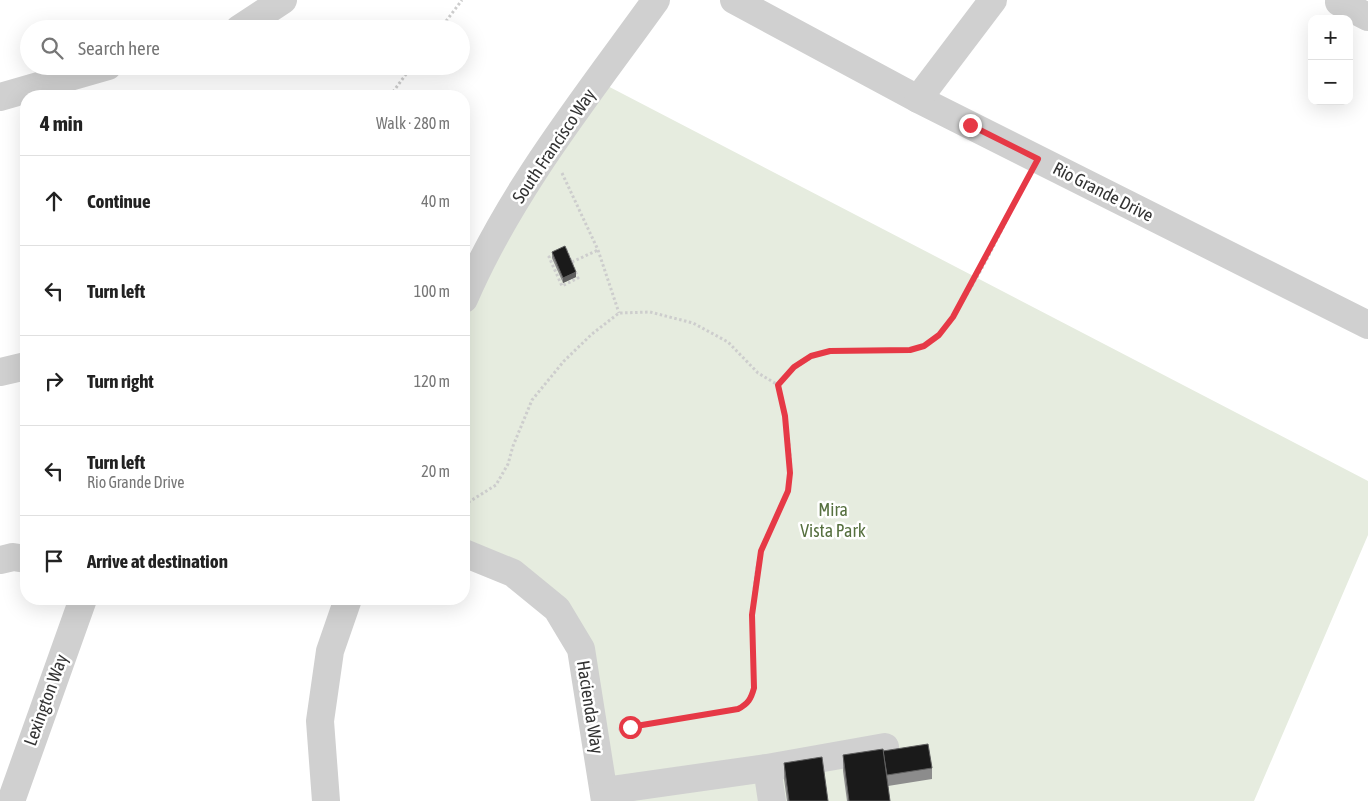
<!DOCTYPE html>
<meta charset="utf-8">
<style>
:root{--surface:#fff;--page:#f6f6f6;--text:#222;--muted:#767676;--line:#e0e0e0}
body{margin:0;font-family:"Asap Condensed",sans-serif;background:var(--page);color:var(--text)}
.controls{position:absolute;right:15px;top:15px;display:grid;overflow:hidden;border-radius:10px;box-shadow:0 5px 20px #0002}
.controls button{width:45px;height:45px;display:grid;place-items:center;padding:0;border:0;border-bottom:1px solid var(--line);background:var(--surface);color:var(--text);font:25px sans-serif}
.stop{position:absolute;width:15px;height:15px;margin:-11px;border:4px solid #e63946;border-radius:50%;background:#fff}
.stop.end{background:#e63946;border-color:#fff;box-shadow:0 1px 5px #0008}
.list{margin:0;padding:0;list-style:none}
h2{display:flex;justify-content:space-between;align-items:center;height:65px;margin:0;padding:0 20px;font-size:21px}
h2 small{font-size:16px;font-weight:400;color:var(--muted)}
.list li{display:grid;grid-template-columns:32px 1fr auto;gap:15px;align-items:center;box-sizing:border-box;height:90px;padding:0 20px;border-top:1px solid var(--line)}
.list b{display:block;font-size:19px;white-space:nowrap}
.list p{margin:0;font-size:16px;white-space:nowrap;color:var(--muted)}
.list em{font-size:16px;font-style:normal;color:var(--muted)}
.icon{flex:none;width:28px;height:28px;fill:none;stroke:currentColor;stroke-width:2;stroke-linecap:round;stroke-linejoin:round}
.map{position:relative;flex:none;width:1368px;height:801px;overflow:hidden}
.search{position:absolute;background:var(--surface);box-shadow:0 5px 20px #0002;left:20px;top:20px;width:450px;height:55px;display:flex;align-items:center;gap:12px;box-sizing:border-box;padding:0 18px;border-radius:28px;color:var(--muted);font-size:19px}
.panel{position:absolute;background:var(--surface);box-shadow:0 5px 20px #0002;left:20px;top:90px;width:450px;height:515px;border-radius:20px}
.map>svg:first-child{display:block}
.green{fill:#e6ecdf}
.lines{fill:none;stroke-linecap:round;stroke-linejoin:round}
.path{stroke:#cdcdcd;stroke-width:3;stroke-dasharray:2.5 2.5;stroke-linecap:butt}
.minor{stroke:#d0d0d0;stroke-width:28}
.wall{fill:#8c8c8c}
.shaded-wall{fill:#5f5f5f}
.building{fill:#1a1a1a;stroke:#5f5f5f}
.route{stroke:#e63946;stroke-width:6}
.labels{text-anchor:middle;stroke-width:5;stroke-linejoin:round;paint-order:stroke}
.street-label{font-size:18px;fill:#333;stroke:#fff}
.park-label{font-size:18px;fill:#56703f;stroke:#fff}
</style>
<div class="map">
<svg width="1368" height="801" viewBox="0 0 1368 801">
<rect width="100%" height="100%" fill="#fff"/>
<!-- green -->
<path class="green" d="M 598,81 L 1368,481 L 1368,535 L 1254,801 L 605,801 L 557,609 L 464,553 L 464,299 Z"/>
<g class="lines">
<!-- path -->
<g class="path">
<path d="M 440,29 L 462,0"/>
<path d="M 390,96 L 412,66"/>
<path d="M 562,173 L 598,250 L 619,313"/>
<path d="M 566,249 L 578,278 L 562,286 L 549,257 Z"/>
<path d="M 572,262 L 598,250"/>
<path d="M 778,385 C 815,343 839,351 891,350 C 902,350 914,351 924,346 C 959,327 1007,217 1027,179"/>
<path d="M 464,505 L 496,485 L 508,464 L 513,446 L 532,400 L 564,361 L 592,334 L 619,313 L 650,312 L 693,323 L 728,342 L 758,373 L 778,385 C 784,411 796,465 788,491 C 783,509 767,530 761,550 C 749,592 753,645 754,688 C 751,699 748,704 738,709 L 618,729"/>
</g>
<!-- minor -->
<g class="minor">
<path d="M 734,0 L 918,99 L 1368,325"/>
<path d="M 1339,2 L 1368,17"/>
<path d="M 239,29 L 283,0"/>
<path d="M 0,97 L 108,66"/>
<path d="M 918,99 L 993,0"/>
<path d="M 464,299 C 511,190 587,96 656,0"/>
<path d="M 0,372 L 26,366"/>
<path d="M 464,553 L 513,573 L 557,609 L 581,649 L 605,801"/>
<path d="M 0,560 L 13,557 L 26,559"/>
<path d="M 767,768 L 772,801"/>
<path d="M 604,791 L 767,768 L 885,747"/>
<path d="M 11,801 L 83,599"/>
<path d="M 326,801 L 320,721 L 330,651 L 348,599"/>
</g>
</g>
<!-- wall -->
<g class="wall">
<path d="M 552,252 L 576,277 L 563,283 L 552,258 Z"/>
<path d="M 883,752 L 932,768 L 932,779 L 888,786 L 890,801 L 847,801 L 843,771 L 843,755 Z"/>
<path d="M 784,763 L 828,801 L 787,801 L 784,779 Z"/>
</g>
<!-- shaded-wall -->
<path class="shaded-wall" d="M 576,272 L 576,277 L 563,283 L 563,278 Z"/>
<!-- building -->
<g class="building">
<path d="M 565,246 L 576,272 L 563,278 L 552,252 Z"/>
<path d="M 928,744 L 932,768 L 887,775 L 883,751 Z"/>
<path d="M 883,749 L 890,801 L 849,801 L 843,755 Z"/>
<path d="M 822,757 L 828,801 L 789,801 L 784,763 Z"/>
</g>
<g class="lines">
<!-- route -->
<path class="route" d="M 630,727 L 738,709 C 748,704 751,699 754,688 L 752,615 L 761,551 L 788,491 L 790,473 L 785,416 L 778,385 L 794,367 L 811,356 L 830,351 L 910,350 L 924,346 L 939,335 L 953,317 L 1038,159 L 970,125"/>
</g>
<g class="labels">
<!-- street labels -->
<g class="street-label">
<text transform="translate(554 146) rotate(-56)" y="6">South Francisco Way</text>
<text transform="translate(1103 192) rotate(27)" y="6">Rio Grande Drive</text>
<text transform="translate(46 700) rotate(-70)" y="6">Lexington Way</text>
<text transform="translate(590 707) rotate(81)" y="6">Hacienda Way</text>
</g>
<!-- park labels -->
<g class="park-label">
<text x="833" y="516">Mira<tspan x="833" dy="21">Vista Park</tspan></text>
</g>
</g>
</svg>
<div class="controls">
<button>+</button>
<button>−</button>
</div>
<div class="stop" style="left:630px;top:727px"></div>
<div class="stop end" style="left:970px;top:125px"></div>
<div class="search"><svg class="icon" aria-label="search" viewBox="0 0 24 24"><circle cx="10" cy="10" r="6"/><path d="M15 15l6 6"/></svg>Search here</div>
<section class="panel">
<h2>4 min<small>Walk · 280 m</small></h2>
<ul class="list">
<li><svg class="icon" aria-label="ahead" viewBox="0 0 24 24"><path d="M12 20V5M6 11l6-6 6 6"/></svg><div><b>Continue</b></div><em>40 m</em></li>
<li><svg class="icon" aria-label="left" viewBox="0 0 24 24"><path d="M17 20v-9H6M10 6l-5 5 5 5"/></svg><div><b>Turn left</b></div><em>100 m</em></li>
<li><svg class="icon" aria-label="right" viewBox="0 0 24 24"><path d="M7 20v-9h11M14 6l5 5-5 5"/></svg><div><b>Turn right</b></div><em>120 m</em></li>
<li><svg class="icon" aria-label="left" viewBox="0 0 24 24"><path d="M17 20v-9H6M10 6l-5 5 5 5"/></svg><div><b>Turn left</b><p>Rio Grande Drive</p></div><em>20 m</em></li>
<li><svg class="icon" aria-label="arrive" viewBox="0 0 24 24"><path d="M6 21V4h12l-3 4 3 4H6"/></svg><div><b>Arrive at destination</b></div></li>
</ul>
</section>
</div>
